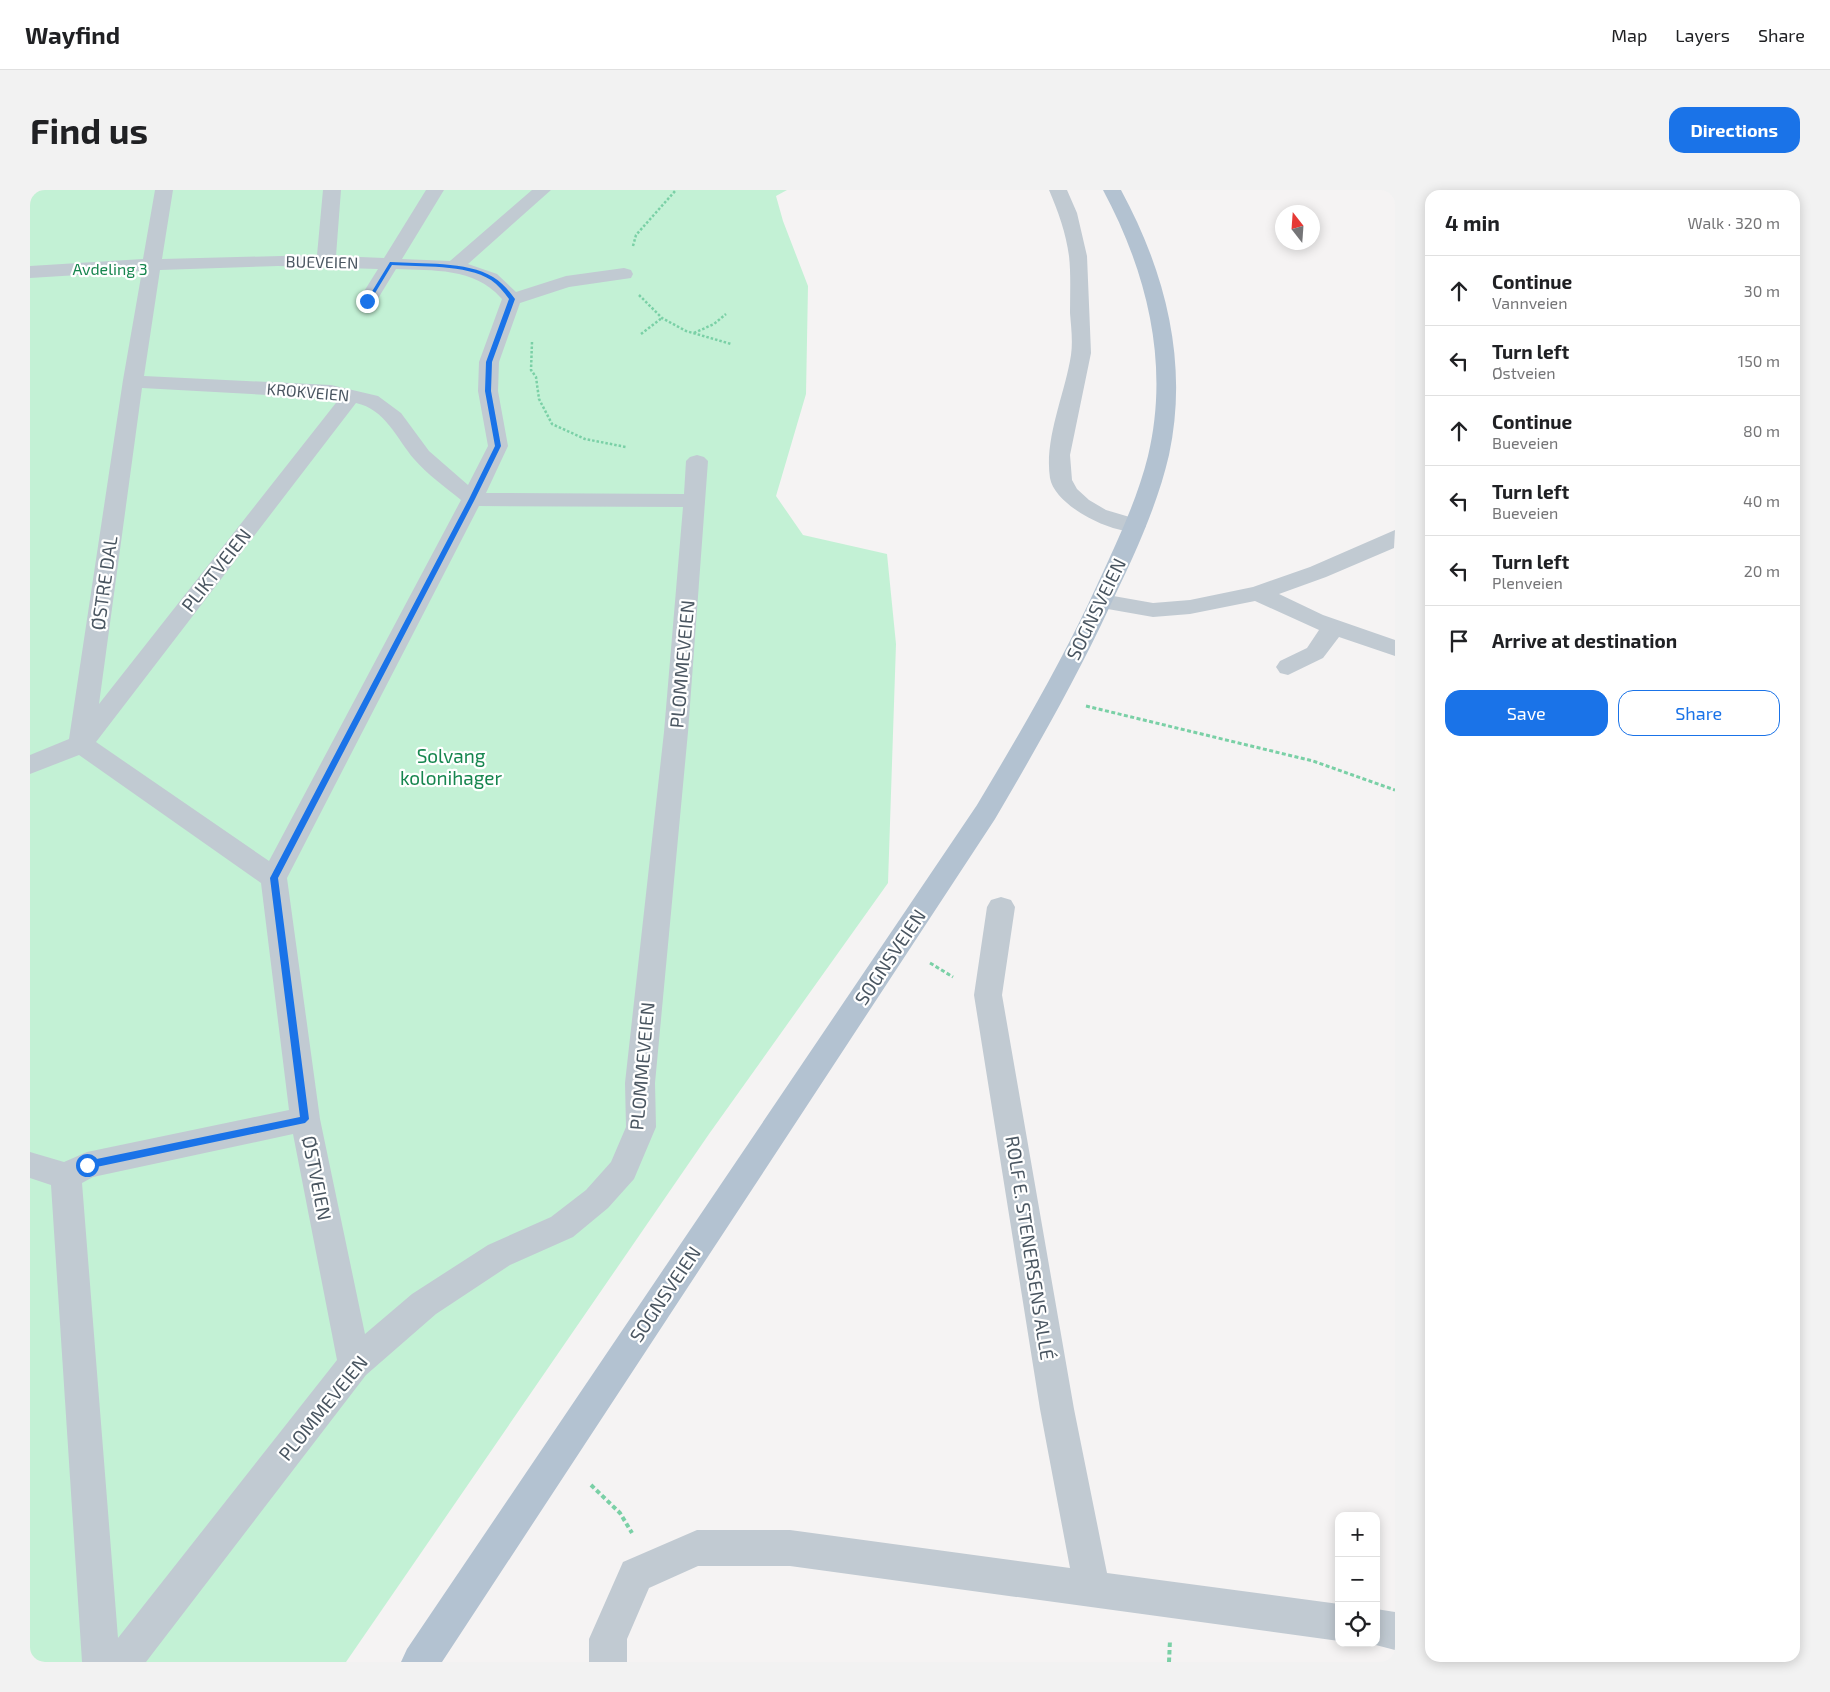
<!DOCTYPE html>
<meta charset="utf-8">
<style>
:root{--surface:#fff;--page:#f2f2f2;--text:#202124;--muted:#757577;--line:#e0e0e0;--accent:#1a73e8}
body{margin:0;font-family:"Exo 2",sans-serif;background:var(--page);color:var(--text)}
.controls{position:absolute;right:15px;bottom:15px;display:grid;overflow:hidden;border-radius:10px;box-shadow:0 2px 12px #0003}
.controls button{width:45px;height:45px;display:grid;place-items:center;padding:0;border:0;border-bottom:1px solid var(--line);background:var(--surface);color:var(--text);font:25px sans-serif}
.compass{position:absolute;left:1245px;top:15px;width:45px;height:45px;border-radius:50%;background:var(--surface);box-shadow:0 2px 12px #0003;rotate:343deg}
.stop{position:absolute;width:15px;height:15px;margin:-11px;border:4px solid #1a73e8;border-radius:50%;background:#fff}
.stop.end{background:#1a73e8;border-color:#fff;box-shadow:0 1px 5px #0008}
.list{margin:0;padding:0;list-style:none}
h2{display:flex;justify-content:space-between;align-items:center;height:65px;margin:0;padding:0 20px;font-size:21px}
h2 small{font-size:16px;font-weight:400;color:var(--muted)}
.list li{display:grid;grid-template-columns:32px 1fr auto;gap:15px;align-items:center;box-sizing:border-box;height:70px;padding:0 20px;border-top:1px solid var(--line)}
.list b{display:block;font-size:19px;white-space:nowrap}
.list p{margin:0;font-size:16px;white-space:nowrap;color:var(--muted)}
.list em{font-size:16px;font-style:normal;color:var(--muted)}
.actions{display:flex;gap:10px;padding:15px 20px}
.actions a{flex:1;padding:11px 0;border:1px solid var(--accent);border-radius:15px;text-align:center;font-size:18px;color:var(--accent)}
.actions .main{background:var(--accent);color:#fff}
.icon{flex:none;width:28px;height:28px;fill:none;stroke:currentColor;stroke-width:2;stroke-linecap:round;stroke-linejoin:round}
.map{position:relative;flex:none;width:1365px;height:1472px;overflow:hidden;border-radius:15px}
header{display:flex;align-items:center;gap:30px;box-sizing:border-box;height:70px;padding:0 25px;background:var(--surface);border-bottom:1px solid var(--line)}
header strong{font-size:24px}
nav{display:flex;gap:28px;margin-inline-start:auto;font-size:18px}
.intro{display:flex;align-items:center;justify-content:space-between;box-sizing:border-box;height:120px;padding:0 30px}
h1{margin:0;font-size:35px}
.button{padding:12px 22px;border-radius:15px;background:var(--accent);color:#fff;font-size:18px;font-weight:700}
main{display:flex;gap:30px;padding:0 30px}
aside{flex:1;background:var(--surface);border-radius:15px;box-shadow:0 2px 12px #0003}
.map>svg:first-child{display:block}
.green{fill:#c3f1d5}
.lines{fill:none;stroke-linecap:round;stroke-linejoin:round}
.path-far2{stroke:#7ad0a6;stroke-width:2.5;stroke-dasharray:2.5 2;stroke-linecap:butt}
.path-far1{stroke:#7ad0a6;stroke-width:3;stroke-dasharray:4 2.5;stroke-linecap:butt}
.path{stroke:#7ad0a6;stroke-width:4;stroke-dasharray:4.5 3;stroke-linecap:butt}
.minor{fill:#c1cad2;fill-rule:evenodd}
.major{fill:#b3c2d1;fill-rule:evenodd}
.route{fill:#1a73e8}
.labels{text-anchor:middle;stroke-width:4.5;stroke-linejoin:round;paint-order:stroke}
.far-street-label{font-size:16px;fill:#4a5661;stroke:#fff}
.far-park-label{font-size:16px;fill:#17864f;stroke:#fff}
.street-label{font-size:19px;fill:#4a5661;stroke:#fff}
.park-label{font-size:19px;fill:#17864f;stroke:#fff}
</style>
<header>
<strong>Wayfind</strong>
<nav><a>Map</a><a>Layers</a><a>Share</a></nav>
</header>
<div class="intro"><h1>Find us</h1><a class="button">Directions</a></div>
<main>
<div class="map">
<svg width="1365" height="1472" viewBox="0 0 1365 1472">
<rect width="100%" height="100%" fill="#f5f3f3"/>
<!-- green -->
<path class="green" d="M 0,0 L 757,0 L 746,6 L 753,31 L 778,96 L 776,204 L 746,306 L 773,345 L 857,364 L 866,454 L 858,693 L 679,944 L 316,1472 L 0,1472 Z"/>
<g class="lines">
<!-- path-far2 -->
<g class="path-far2">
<path d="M 603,56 L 606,45 L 646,0"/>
<path d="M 609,105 L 632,128 L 656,141 L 701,154"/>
<path d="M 664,143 L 684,134 L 696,124"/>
<path d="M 611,144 L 632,128"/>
<path d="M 502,152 L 501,180 L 506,187 L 509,209 L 522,234 L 555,249 L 596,257"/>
</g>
<!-- path-far1 -->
<g class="path-far1">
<path d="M 1056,516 L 1283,571 L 1365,600"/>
<path d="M 900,773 L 923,787"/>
</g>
<!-- path -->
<g class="path">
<path d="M 561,1295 L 590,1323 L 602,1343"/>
<path d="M 1139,1472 L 1140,1450"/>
</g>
<!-- minor -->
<g class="minor">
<path d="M 125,0 L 143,0 L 132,69 L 287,65 L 293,0 L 311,0 L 306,66 L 354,68 L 396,0 L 414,0 L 372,69 L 420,71 L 502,0 L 521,0 L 438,74 L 467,84 L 486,102 L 536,86 L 594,78 L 601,80 L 603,84 L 601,88 L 539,97 L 490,113 L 469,172 L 468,201 L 478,256 L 456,303 L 654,304 L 656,271 L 660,267 L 667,265 L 674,267 L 678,271 L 658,542 L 625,893 L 626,937 L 604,989 L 578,1018 L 543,1047 L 480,1075 L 406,1124 L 336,1185 L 116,1472 L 52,1472 L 21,995 L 0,988 L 0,962 L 34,972 L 57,962 L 259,920 L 231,693 L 49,565 L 0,584 L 0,565 L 39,549 L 93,190 L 112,81 L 0,88 L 0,76 L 113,69 ZM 248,76 L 348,79 L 328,111 L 330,115 L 337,117 L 344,115 L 366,79 C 403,81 444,77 471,108 L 472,109 L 449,172 L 448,201 L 458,256 L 438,295 L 399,261 L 371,223 L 348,206 L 301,195 L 114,186 L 130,80 ZM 112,198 L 309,209 L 69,514 ZM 326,213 C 355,219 367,249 384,269 C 397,284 415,297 431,310 L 239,671 L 66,552 ZM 449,316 L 653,317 L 634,542 L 595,893 L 596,937 L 581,972 L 556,1000 L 521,1027 L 458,1055 L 382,1104 L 335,1144 L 290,929 L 257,688 ZM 263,944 L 307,1170 L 88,1448 L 52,993 L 63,987 Z"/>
<path d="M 1019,0 L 1037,0 L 1047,23 L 1057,66 L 1061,163 L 1040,265 L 1042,290 L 1047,299 L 1059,310 L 1076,320 L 1113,331 L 1116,336 L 1113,341 C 1087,347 1025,317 1020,288 C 1014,249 1035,204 1041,165 C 1043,151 1041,136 1040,123 C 1040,104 1041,84 1039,66 C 1036,43 1028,21 1019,0 Z"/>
<path d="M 1365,340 L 1364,358 L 1296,387 L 1249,404 L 1293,425 L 1365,450 L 1365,466 L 1309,447 L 1293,468 L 1258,485 L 1250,483 L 1246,477 L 1250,471 L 1277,458 L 1289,440 L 1225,411 L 1160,424 L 1123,427 L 1072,418 L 1064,416 L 1060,411 L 1064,406 L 1072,404 L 1123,413 L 1160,410 L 1223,397 L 1280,377 Z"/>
<path d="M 971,707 L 981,710 L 985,717 L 972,805 L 1044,1219 L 1077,1383 L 1309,1414 L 1309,1451 L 760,1376 L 668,1376 L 619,1398 L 597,1449 L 597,1472 L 559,1472 L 559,1449 L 593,1372 L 667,1340 L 760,1340 L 1040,1378 L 1010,1219 L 944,805 L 957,717 L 961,710 Z"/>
<path d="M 1346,1419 L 1365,1422 L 1365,1460 L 1338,1453 L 1346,1453 Z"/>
</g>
<!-- major -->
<path class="major" d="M 1073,0 L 1091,0 C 1135,81 1159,172 1139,265 C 1127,317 1103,368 1080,416 C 1046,489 1006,559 965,629 L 412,1472 L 371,1472 L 377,1459 L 947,615 C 990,543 1033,470 1068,393 C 1087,352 1107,310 1118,266 C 1140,174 1117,82 1073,0 Z"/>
</g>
<!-- route -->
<path class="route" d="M 360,72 C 391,74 437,71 463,87 C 472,92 479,101 485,109 L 462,172 L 461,201 L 471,256 L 445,309 L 248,688 L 279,929 L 275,933 L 57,979 L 52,975 L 57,971 L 270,927 L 240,688 L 439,309 L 465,256 L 455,201 L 456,172 L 479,109 C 474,102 468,95 461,90 C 436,74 390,77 362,75 L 339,113 L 335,113 Z"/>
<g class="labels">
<!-- far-street labels -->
<g class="far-street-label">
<text transform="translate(292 72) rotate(1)" y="6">BUEVEIEN</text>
<text transform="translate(278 202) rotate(5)" y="6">KROKVEIEN</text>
</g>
<!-- far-park labels -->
<g class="far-park-label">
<text x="80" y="85">Avdeling 3</text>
</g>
<!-- street labels -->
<g class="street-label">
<text transform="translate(186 380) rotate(-52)" y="7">PLIKTVEIEN</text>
<text transform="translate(74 393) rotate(-82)" y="7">ØSTRE DAL</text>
<text transform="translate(1066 419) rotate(-64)" y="7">SOGNSVEIEN</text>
<text transform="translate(652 474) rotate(-85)" y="7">PLOMMEVEIEN</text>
<text transform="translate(860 767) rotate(-56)" y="7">SOGNSVEIEN</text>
<text transform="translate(612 876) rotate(-85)" y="7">PLOMMEVEIEN</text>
<text transform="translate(287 988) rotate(79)" y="7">ØSTVEIEN</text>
<text transform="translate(1000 1058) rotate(81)" y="7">ROLF E. STENERSENS ALLÉ</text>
<text transform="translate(635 1104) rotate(-56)" y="7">SOGNSVEIEN</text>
<text transform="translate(293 1218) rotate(-51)" y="7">PLOMMEVEIEN</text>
</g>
<!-- park labels -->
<g class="park-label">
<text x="421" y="573">Solvang<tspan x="421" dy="22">kolonihager</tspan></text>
</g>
</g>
</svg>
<div class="controls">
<button>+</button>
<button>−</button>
<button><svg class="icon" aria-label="locate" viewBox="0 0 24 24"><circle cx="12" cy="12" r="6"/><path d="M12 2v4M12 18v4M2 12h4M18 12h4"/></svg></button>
</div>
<svg class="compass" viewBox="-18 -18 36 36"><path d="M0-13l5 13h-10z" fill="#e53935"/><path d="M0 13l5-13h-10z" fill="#757577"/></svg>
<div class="stop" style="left:57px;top:975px"></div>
<div class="stop end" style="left:337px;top:111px"></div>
</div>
<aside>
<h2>4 min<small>Walk · 320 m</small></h2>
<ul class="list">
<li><svg class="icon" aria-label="ahead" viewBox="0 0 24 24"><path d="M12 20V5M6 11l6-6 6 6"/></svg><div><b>Continue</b><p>Vannveien</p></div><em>30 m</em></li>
<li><svg class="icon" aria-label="left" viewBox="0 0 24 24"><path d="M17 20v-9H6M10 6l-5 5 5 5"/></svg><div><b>Turn left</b><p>Østveien</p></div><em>150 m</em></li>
<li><svg class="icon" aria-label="ahead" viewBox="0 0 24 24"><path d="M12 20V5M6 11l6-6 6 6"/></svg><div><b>Continue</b><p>Bueveien</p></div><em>80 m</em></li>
<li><svg class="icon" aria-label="left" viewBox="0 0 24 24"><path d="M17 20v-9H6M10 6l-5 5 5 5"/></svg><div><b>Turn left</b><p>Bueveien</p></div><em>40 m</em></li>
<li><svg class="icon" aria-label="left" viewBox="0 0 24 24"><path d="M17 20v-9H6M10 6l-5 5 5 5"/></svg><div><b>Turn left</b><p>Plenveien</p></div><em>20 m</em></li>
<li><svg class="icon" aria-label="arrive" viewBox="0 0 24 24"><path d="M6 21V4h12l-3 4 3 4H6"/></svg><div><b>Arrive at destination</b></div></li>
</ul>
<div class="actions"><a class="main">Save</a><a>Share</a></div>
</aside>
</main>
